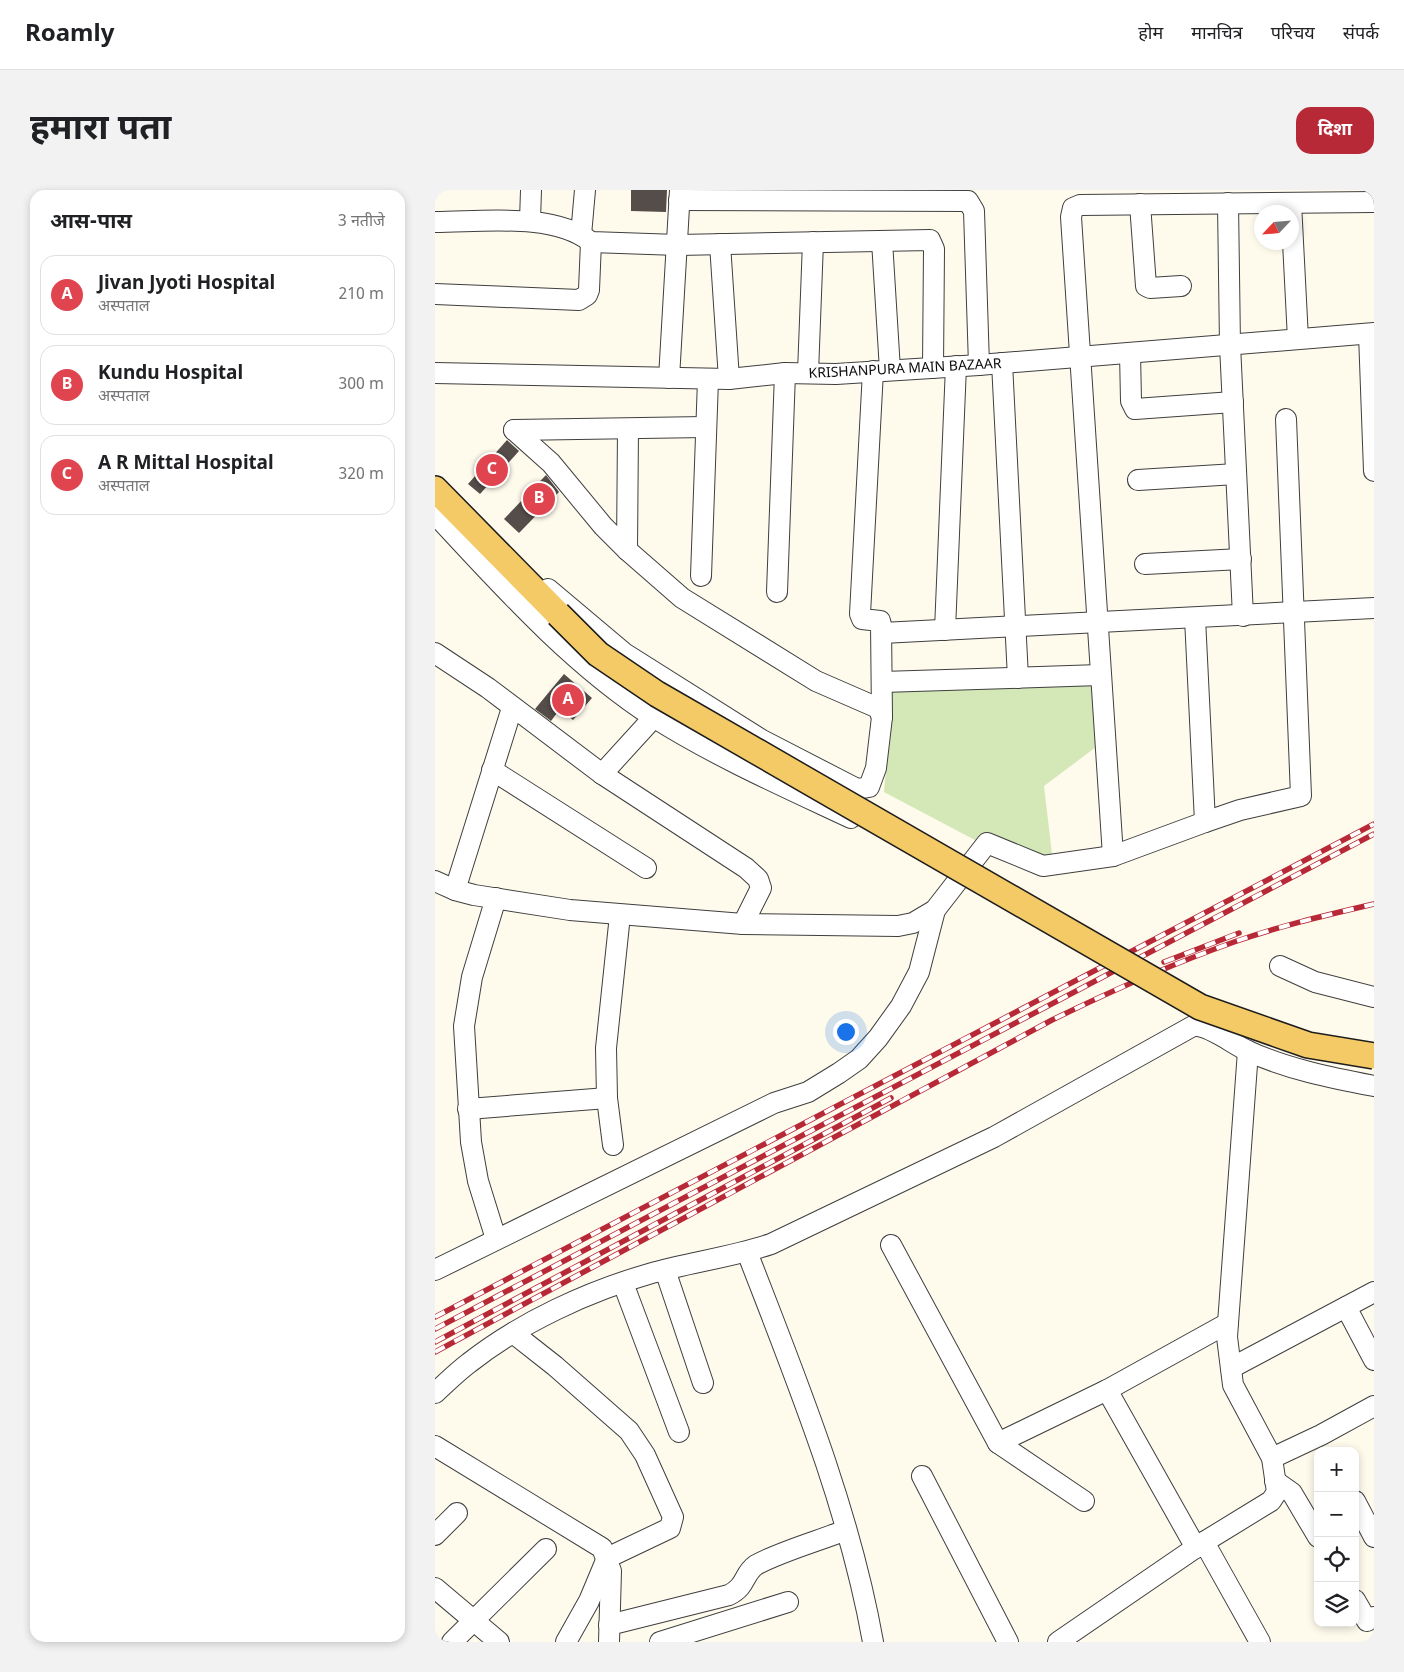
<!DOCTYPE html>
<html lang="hi">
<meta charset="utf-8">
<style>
:root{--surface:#fff;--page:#f2f2f2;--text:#202124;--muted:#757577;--line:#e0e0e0;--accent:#b82938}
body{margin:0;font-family:Georgia,"Noto Sans Devanagari",serif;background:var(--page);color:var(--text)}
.controls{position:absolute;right:15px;bottom:15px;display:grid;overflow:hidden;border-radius:10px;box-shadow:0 2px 8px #0003}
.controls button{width:45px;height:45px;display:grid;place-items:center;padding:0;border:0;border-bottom:1px solid var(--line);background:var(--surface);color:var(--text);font:25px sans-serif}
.compass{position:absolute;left:819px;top:15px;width:45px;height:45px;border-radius:50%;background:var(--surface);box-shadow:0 2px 8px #0003;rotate:244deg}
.you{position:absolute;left:410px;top:841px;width:18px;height:18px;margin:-12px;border:4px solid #fff;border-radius:50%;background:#1a73e8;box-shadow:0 0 0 8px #1a73e833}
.badge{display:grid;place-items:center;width:32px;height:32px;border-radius:50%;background:var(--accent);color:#fff;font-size:16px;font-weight:700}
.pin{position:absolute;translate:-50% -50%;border:2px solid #fff;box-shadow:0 1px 5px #0006}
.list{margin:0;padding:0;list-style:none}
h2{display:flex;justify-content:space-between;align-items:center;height:65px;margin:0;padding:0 20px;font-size:21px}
h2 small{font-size:16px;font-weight:400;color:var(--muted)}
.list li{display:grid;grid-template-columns:32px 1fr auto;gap:15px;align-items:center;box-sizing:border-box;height:80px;margin:0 10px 10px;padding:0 10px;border:1px solid var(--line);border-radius:15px}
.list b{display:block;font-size:19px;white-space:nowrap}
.list p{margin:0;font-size:16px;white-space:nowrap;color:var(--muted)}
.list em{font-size:16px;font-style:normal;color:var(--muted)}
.icon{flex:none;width:28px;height:28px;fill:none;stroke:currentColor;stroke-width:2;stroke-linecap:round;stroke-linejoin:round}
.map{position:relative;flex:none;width:939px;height:1452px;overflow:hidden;border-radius:15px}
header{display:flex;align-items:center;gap:30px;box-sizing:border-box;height:70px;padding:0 25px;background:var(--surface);border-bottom:1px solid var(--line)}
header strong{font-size:24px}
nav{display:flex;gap:28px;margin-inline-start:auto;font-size:18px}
.intro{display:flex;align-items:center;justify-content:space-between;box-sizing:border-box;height:120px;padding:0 30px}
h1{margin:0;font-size:35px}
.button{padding:12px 22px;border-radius:15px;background:var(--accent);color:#fff;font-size:18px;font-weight:700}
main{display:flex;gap:30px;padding:0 30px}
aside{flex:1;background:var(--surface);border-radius:15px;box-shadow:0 2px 8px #0003}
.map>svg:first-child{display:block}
.green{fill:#d3e7b7}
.building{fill:#554d49}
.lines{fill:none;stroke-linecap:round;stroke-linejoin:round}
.minor-casing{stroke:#3f3f3f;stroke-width:22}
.major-casing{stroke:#1d1d1d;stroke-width:28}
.minor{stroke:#fff;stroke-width:20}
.major{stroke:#f4ca66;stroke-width:25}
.rail-casing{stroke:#b82938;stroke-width:5.5}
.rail{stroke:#fff;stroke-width:4;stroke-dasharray:11;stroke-linecap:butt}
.major-bridge-casing{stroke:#1d1d1d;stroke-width:28;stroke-linecap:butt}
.major-bridge{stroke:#f4ca66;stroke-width:25}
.labels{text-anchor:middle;stroke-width:5;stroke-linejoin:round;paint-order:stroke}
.street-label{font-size:14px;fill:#0c0c0c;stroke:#fff}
</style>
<header>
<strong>Roamly</strong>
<nav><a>होम</a><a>मानचित्र</a><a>परिचय</a><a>संपर्क</a></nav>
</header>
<div class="intro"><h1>हमारा पता</h1><a class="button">दिशा</a></div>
<main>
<aside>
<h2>आस-पास<small>3 नतीजे</small></h2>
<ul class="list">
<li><span class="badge" style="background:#e0444e">A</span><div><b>Jivan Jyoti Hospital</b><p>अस्पताल</p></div><em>210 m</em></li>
<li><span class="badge" style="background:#e0444e">B</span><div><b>Kundu Hospital</b><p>अस्पताल</p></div><em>300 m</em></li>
<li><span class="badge" style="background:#e0444e">C</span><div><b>A R Mittal Hospital</b><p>अस्पताल</p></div><em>320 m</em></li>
</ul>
</aside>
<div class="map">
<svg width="939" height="1452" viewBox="0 0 939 1452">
<rect width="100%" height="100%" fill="#fefaec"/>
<!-- green -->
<path class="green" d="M 662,493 L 665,554 L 609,596 L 618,673 L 593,678 L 449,602 L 458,497 Z"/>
<!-- building -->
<g class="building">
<path d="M 196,0 L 232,0 L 231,22 L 196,21 Z"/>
<path d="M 72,250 L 84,261 L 45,304 L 33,294 Z"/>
<path d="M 111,285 L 124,302 L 84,343 L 69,329 Z"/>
<path d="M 129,484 L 157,508 L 138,530 L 125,519 L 116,531 L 100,519 Z"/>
</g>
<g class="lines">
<defs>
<g id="minor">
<path d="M 244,10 L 533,11 L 539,21 L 544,175"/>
<path d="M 793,13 L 795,155 L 808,426"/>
<path d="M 856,13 L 863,149"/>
<path d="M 705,14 L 711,96 L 715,98 L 746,96"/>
<path d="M 95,31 L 96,0"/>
<path d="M 0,32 C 47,32 118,22 156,52 L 243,55 L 495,50 L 499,59 L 498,178"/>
<path d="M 146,45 L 150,0"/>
<path d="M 447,51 L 455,180"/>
<path d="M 285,54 L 294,189"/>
<path d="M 0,104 L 144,110 L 152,105 L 154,100 L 156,52"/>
<path d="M 934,144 L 939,281"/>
<path d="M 695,163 L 696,211 L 700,219 L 798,212"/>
<path d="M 567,173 L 583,488"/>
<path d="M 0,183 L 294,189 L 350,183 L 401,184 L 544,175 L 939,143"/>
<path d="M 373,183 L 378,52"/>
<path d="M 234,188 L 245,0"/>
<path d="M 79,240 L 116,273 L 168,336 L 192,360 L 247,408 L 381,491 L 443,518 L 447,527"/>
<path d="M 79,240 L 270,237"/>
<path d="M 703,290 L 801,284"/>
<path d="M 0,324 C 67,396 136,474 220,528 C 282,567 350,597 416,628"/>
<path d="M 192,360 L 193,240"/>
<path d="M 710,374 L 806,369"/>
<path d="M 266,386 L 273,190"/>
<path d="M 113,399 L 189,463 L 327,550 L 422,599 L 434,597 L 441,578 L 447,527 L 446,435 L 445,431 L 427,429 L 425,424 L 438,181"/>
<path d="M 342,402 L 350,183"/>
<path d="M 760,428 L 770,632"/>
<path d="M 510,440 L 521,176"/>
<path d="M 447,443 L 939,418"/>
<path d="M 0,463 L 53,498 L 167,584 L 311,678 L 323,689 L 326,698 L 308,734"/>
<path d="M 447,492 L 665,485"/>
<path d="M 57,580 L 211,678"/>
<path d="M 167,584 L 219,527"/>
<path d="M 678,666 L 636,27 L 638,18 L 645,15 L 939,12"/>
<path d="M 0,691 L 20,700 L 39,705 L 135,720 L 308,734 L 463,736 L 478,733 L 500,720 L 552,653 L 608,676 L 678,666 L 770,632 L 805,620 L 866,606 L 851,229"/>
<path d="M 20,700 L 77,518"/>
<path d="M 845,776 L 880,792 L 939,807"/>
<path d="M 33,919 L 172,908"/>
<path d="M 178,955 L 172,908 L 171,858 L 185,725"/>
<path d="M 61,1049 L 43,991 L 36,952 L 29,836 L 37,787 L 61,708"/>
<path d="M 456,1055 L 563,1253 L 649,1311"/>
<path d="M 312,1062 C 361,1189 414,1317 438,1452"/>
<path d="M 0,1080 L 339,913 L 373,902 L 404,883 L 424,869 L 443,848 L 466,816 L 484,782 L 500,720"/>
<path d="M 230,1080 L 268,1193"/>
<path d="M 188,1093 L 244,1242"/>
<path d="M 911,1117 L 939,1170"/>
<path d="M 78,1143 L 120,1176 L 194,1241 L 210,1265 L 238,1327 L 235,1338 L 172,1368 L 154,1411 L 131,1452"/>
<path d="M 796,1178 L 939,1102"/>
<path d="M 672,1200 L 761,1358"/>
<path d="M 0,1203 C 11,1193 22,1182 34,1173 C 86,1132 154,1101 217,1083 C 257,1072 297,1067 336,1054 L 559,947 L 758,836 C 773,834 799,855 813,861 C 852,879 897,888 939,896"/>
<path d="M 563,1253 L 672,1200 L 793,1133"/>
<path d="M 0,1256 L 167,1358 L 176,1381 L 174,1452"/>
<path d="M 837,1268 L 886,1245 L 939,1216"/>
<path d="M 487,1286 L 573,1452"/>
<path d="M 840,1291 L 857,1303 L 883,1347"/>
<path d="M 920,1311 L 939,1347"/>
<path d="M 0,1345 L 22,1323"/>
<path d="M 769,1352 L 825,1452"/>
<path d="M 0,1398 L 64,1452"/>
<path d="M 920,1410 L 932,1431 L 939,1427"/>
<path d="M 174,1435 L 294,1405 C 312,1396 308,1384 321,1375 C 344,1362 386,1350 411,1340"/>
<path d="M 17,1452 L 111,1359"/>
<path d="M 225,1452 L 353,1412"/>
<path d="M 623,1452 L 769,1352 L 836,1311 L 842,1302 L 837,1268 L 798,1195 L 792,1147 L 813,861"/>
</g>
<path id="major" d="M 0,299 L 123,424"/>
</defs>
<!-- minor casing -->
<use href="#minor" class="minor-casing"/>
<!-- major casing -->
<use href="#major" class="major-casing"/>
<!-- minor -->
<use href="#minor" class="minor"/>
<!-- major -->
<use href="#major" class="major"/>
<defs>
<g id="rail">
<path d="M 729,772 L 804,743"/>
<path d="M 0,1127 L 939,634"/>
<path d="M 0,1139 L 939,644"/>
<path d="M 0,1152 L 456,908"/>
<path d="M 0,1162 L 617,830 C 676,801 737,774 799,752 C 844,736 892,725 939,714"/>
</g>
</defs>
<!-- rail casing -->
<use href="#rail" class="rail-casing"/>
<!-- rail -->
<use href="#rail" class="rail"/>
<defs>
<path id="major-bridge" d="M 123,424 L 163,464 L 222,504 L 765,817 L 873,855 L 939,866"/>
</defs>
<!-- major-bridge casing -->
<use href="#major-bridge" class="major-bridge-casing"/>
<!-- major-bridge -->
<use href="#major-bridge" class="major-bridge"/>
</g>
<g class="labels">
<!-- street labels -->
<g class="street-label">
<text transform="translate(470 178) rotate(-3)" y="5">KRISHANPURA MAIN BAZAAR</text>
</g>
</g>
</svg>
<div class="controls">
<button>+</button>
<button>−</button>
<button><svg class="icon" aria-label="locate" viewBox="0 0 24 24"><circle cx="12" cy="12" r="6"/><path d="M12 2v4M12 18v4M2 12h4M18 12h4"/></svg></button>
<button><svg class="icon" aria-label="layers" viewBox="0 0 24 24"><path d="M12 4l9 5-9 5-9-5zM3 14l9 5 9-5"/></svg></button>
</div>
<svg class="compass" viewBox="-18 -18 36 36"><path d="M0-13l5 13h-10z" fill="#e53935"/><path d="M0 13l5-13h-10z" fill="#757577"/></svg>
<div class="you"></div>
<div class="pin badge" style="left:133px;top:510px;background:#e0444e">A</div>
<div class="pin badge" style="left:104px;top:309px;background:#e0444e">B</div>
<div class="pin badge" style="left:57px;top:280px;background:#e0444e">C</div>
</div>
</main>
